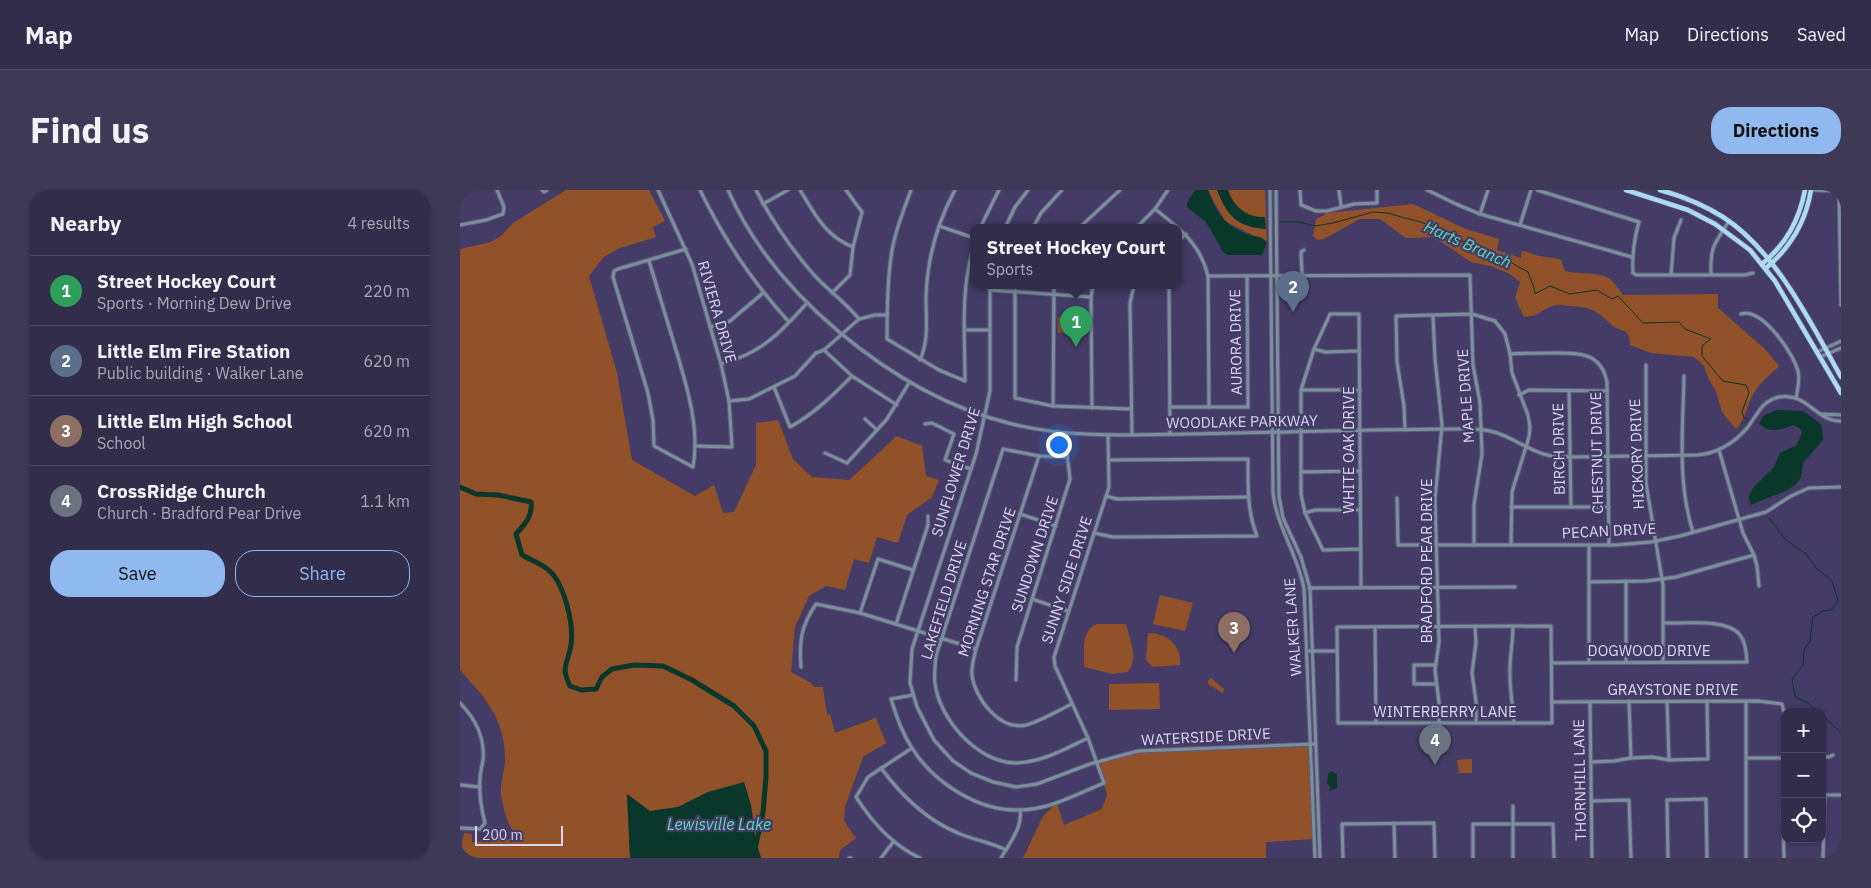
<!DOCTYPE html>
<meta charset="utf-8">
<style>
:root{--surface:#332d4c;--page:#3e3956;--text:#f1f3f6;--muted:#a9a8b5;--line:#4e4964;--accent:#90b9f0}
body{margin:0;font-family:"IBM Plex Sans",sans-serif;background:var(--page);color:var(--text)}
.controls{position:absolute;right:15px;bottom:15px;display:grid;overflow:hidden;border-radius:10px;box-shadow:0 1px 4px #0004}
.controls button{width:45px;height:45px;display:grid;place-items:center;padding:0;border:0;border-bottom:1px solid var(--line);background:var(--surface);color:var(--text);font:25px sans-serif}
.scale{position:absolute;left:15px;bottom:12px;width:88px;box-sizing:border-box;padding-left:5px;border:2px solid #d9d6f0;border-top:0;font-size:14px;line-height:18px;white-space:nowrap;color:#d9d6f0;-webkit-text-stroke:4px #443c66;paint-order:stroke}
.you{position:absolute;left:598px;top:254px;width:18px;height:18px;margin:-12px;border:4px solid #fff;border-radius:50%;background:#1a73e8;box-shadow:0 0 0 8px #1a73e833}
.badge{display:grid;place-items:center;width:32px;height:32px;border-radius:50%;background:var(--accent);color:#fff;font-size:16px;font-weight:700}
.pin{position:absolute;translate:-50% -41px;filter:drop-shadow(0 1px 2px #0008)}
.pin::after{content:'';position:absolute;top:26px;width:18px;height:15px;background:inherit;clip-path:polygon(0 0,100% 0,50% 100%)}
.popup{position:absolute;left:510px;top:34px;width:212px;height:65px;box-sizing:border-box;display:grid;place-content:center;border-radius:10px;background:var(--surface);filter:drop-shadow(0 1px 4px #0005);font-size:16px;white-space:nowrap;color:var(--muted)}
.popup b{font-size:19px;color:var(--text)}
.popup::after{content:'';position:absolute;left:50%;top:100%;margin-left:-10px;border:10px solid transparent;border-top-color:var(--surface)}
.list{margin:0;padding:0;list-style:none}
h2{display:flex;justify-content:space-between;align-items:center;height:65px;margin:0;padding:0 20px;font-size:21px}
h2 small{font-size:16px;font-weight:400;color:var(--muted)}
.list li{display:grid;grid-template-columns:32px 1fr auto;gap:15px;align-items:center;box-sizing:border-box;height:70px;padding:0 20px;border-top:1px solid var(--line)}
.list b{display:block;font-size:19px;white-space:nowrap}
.list p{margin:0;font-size:16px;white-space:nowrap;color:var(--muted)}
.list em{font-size:16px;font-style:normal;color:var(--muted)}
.actions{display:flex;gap:10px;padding:15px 20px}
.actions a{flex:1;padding:11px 0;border:1px solid var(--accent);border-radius:20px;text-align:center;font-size:18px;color:var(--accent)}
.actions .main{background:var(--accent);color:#111}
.icon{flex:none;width:28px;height:28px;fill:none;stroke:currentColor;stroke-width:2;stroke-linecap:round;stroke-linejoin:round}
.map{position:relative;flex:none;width:1381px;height:668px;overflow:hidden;border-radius:20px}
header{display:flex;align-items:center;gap:30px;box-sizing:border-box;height:70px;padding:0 25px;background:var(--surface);border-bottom:1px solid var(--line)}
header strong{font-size:24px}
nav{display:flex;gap:28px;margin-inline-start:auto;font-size:18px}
.intro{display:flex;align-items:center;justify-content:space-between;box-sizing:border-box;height:120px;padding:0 30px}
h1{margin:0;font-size:35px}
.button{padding:12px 22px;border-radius:20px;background:var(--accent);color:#111;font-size:18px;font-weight:700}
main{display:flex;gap:30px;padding:0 30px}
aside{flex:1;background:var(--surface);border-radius:20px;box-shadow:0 1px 4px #0004}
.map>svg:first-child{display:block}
.green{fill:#925229}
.water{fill:#09382b}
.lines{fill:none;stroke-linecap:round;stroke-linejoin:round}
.stream{stroke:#09382b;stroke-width:1}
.river{stroke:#09382b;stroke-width:5}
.minor-casing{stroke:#5f587f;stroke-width:5}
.major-casing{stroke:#5f587f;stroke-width:6}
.minor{stroke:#79909b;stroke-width:3}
.major{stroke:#acdaf3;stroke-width:4.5}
.labels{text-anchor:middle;stroke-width:4.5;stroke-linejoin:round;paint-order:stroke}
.street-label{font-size:15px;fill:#d9d6f0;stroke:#443c66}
.water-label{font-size:16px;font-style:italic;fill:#56dfb8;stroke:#443c66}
</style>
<header>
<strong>Map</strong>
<nav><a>Map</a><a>Directions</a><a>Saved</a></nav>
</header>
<div class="intro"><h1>Find us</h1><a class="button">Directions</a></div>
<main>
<aside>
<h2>Nearby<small>4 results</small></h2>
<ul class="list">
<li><span class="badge" style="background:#2e9e5b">1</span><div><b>Street Hockey Court</b><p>Sports · Morning Dew Drive</p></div><em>220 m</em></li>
<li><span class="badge" style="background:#5c6f8a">2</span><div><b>Little Elm Fire Station</b><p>Public building · Walker Lane</p></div><em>620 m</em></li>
<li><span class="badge" style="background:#8d6e63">3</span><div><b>Little Elm High School</b><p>School</p></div><em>620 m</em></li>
<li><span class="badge" style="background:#6b7280">4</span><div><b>CrossRidge Church</b><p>Church · Bradford Pear Drive</p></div><em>1.1 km</em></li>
</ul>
<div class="actions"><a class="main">Save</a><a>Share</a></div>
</aside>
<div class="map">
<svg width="1381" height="668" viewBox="0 0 1381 668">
<rect width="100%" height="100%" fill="#443c66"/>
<!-- green -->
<g class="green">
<path d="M 106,0 L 189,0 L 205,31 L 193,37 L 196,47 L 157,59 L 143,68 L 129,86 L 157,183 L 172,270 L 235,306 L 254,295 L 263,323 L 274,322 L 296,275 L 296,233 L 318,230 L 333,269 L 352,287 L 389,290 L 437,246 L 462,256 L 466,286 L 479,290 L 472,307 L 447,325 L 438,353 L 417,347 L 409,373 L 394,369 L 385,400 L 366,396 L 349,406 L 335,437 L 331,482 L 351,493 L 354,497 L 363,497 L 367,525 L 370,524 L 375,543 L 416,528 L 426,553 L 403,567 L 385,617 L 384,631 L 396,648 L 380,660 L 379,668 L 301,668 L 296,652 L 291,615 L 248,602 L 218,617 L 190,621 L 167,604 L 170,668 L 8,668 L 0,665 L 4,643 L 12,644 L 12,652 L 48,649 L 55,647 C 53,640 49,635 47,629 C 44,622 43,614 41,606 C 40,594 44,584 45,572 C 46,530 26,509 0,480 L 0,59 L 31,52 L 41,46 L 53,33 Z"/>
<path d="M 747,0 L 805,0 L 807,52 L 766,32 Z"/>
<path d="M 953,14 L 1006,39 L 1039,49 L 1037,60 L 1061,68 L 1062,61 C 1068,61 1070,64 1075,65 C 1083,67 1092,67 1101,70 L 1105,81 C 1119,85 1138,81 1150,89 C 1155,93 1159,100 1163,105 L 1258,104 L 1258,118 L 1305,159 L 1319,176 C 1310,185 1298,194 1292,206 C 1286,218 1286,229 1276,239 L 1262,222 L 1256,201 L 1249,190 L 1244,176 L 1234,167 L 1191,163 L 1170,155 C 1169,136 1163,144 1152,135 C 1135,120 1134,118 1111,116 C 1107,116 1101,114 1096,115 C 1082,118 1081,126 1064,127 L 1055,108 L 1060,92 L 1050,84 L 1031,76 L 1011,72 L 974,47 L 946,48 L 920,29 L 900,29 L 864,49 L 857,50 L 853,46 L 856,29 L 868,23 Z"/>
<path d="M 598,127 L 623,127 L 623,142 L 598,143 Z"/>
<path d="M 700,405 L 733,413 L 725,441 L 693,434 Z"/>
<path d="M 637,434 L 666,434 C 670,450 679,468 668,482 L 653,484 L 624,477 C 625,461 620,441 637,434 Z"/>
<path d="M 688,443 C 707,443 722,456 720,475 L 693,477 L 686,470 Z"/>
<path d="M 751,488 L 764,499 L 763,503 L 748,494 L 748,491 Z"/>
<path d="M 699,493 L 700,519 L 649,520 L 649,494 Z"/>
<path d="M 851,554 L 854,649 L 806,652 L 806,668 L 563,668 L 583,626 L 597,613 L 604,635 L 642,619 L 647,605 L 638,571 L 683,560 Z"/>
<path d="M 1012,569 L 1012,583 L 999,583 L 997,570 Z"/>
</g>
<!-- water -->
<g class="water">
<path d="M 735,0 L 748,0 C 757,22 763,34 785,43 C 795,48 799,44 807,52 L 802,65 L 767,65 L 763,62 L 746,32 L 727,17 L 727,13 Z"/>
<path d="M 757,0 L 768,0 C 774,17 787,28 805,27 L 806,39 C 777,37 767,26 757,0 Z"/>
<path d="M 1316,220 L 1343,221 L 1362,235 L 1363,250 L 1343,273 L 1341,288 L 1335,295 L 1326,301 L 1290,315 L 1289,306 L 1292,299 L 1314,277 L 1320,263 L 1337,255 L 1342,242 L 1339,238 L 1333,235 C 1319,240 1312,244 1299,234 L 1303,226 Z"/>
<path d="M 871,581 L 877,584 L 877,598 L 870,601 L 870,597 L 867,593 L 868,584 Z"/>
<path d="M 284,592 L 291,615 L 296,652 L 301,668 L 170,668 L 167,604 L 190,621 L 218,617 L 248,602 Z"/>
</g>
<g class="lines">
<!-- stream -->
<g class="stream">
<path d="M 820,32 L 839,32 L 855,36 L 873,33 L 913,22 L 928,23 L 945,28 L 961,32 L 1015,57 L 1030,61 L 1068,82 L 1074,98 L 1075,104 L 1090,96 L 1110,104 L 1137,100 L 1152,109 L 1158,106 L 1183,133 L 1219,132 L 1225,139 L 1251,149 L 1242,156 L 1242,166 L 1263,191 L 1286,195 L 1289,202 L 1282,222 L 1284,228 L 1288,229"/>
<path d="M 1309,328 L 1326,350 L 1346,364 L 1357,379 L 1372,391 L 1378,411 L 1371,420 L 1363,421 L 1353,427 L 1350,451 L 1344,460 L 1343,476 L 1332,489 L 1335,507 L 1348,513 L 1358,522"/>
<path d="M 1362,525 L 1381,543"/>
</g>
<!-- river -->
<path class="river" d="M 0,297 L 16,304 L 38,305 L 71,312 C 73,326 65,334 56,344 L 62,365 C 69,369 79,373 86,378 C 104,390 114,434 111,455 C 108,474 100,476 110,496 L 121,500 L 136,499 L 142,487 L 152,479 L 174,475 L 203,476 L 232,490 L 274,516 L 294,536 L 306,561 L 306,587 L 303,623 L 293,668"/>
<defs>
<g id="minor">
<path d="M 82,0 L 84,2 L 87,0"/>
<path d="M 198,0 L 232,74 L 261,174 L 269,211 L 272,257 L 235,256"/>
<path d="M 240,0 C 265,51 291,90 329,132"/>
<path d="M 268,0 C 292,55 332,102 378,141 C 429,184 486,218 552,234 C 609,248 668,245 727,244 C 817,243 907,239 997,239 C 1008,239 1020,238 1030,241 C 1050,245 1067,260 1087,265 C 1095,267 1103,266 1111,267 L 1238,265 C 1258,263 1274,253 1287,238 C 1297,226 1301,211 1319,207 C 1348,202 1356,232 1381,231"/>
<path d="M 296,0 C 312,31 332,60 355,86 C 369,101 386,113 399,129"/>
<path d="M 340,0 C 355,24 365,46 393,57"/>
<path d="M 451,0 C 443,22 434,44 431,67 C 427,94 427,122 427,149 L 479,180 L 505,191 C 505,147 500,99 514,56"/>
<path d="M 810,0 L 813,303 C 817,338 838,365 844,399 L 855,668"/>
<path d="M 816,0 L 819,306 L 823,328 L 841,367 L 850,398 L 860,668"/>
<path d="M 840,0 L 841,15 L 856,21 L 867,21 L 894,14 L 917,13 L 917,0"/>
<path d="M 879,0 L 881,16"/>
<path d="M 967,0 L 996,14 L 1020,24 L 1172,67"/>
<path d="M 1077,0 L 1179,32 C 1174,49 1172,65 1173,83 L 1176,85 L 1285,85 L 1293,83"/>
<path d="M 1353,0 L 1379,1"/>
<path d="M 1379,0 L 1381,115"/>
<path d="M 303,14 L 328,0"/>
<path d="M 695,19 C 720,39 740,53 748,86 L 749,217"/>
<path d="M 1020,24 L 1028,0"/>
<path d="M 0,35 L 26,30 L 43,24 L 44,17 L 37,0"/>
<path d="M 1060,35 L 1071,0"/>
<path d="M 479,36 L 514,48"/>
<path d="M 520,38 L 539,0"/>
<path d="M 545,38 L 555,17 L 568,0"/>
<path d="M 573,38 L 581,23 L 602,0"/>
<path d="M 619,38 L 660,0"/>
<path d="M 676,38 L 695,19 L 708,0"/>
<path d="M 718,51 L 726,44"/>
<path d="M 189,71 C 198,100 207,130 216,160 C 227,197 240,238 233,277 L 194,256 L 193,230 L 188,203 L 153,87 L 154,81 L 158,79 L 226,59"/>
<path d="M 842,85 L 841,62 L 844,60"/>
<path d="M 1211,85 L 1214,48 L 1221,30"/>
<path d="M 1251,85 C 1250,56 1254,55 1269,31"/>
<path d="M 748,86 L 1010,85 L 1013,175 L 1020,213 L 1022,264 L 1014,315 L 1014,355"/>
<path d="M 530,96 L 530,201 L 516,264 L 452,459 L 450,493 L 457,517 L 474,550 L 493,571 L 511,583 L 533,592 L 556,597 L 577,594 L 630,574 L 678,561 L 855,554"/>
<path d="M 555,96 L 555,208 L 593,216 L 671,219"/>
<path d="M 709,96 L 710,244"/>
<path d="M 530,100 L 631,107"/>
<path d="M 372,103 L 390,85 L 393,57 L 402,22 L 386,0"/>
<path d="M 1281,124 C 1302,117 1333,163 1338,181 C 1340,190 1338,199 1336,208"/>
<path d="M 973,126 L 975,169 L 982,235 L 975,309 L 979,452 L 975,480 L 979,513 L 979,556"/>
<path d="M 250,137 L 270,131 L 303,103"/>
<path d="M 506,140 L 529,140"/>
<path d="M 854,159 L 865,162 L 899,161"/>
<path d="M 364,160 L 392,186 L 437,215"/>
<path d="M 1357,162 L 1381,151"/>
<path d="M 1050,164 C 1065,163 1080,163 1094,163 C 1119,163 1141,162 1147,192 L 1149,355"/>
<path d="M 1360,167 L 1381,158"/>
<path d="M 460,170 C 469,150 466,130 466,108 C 467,71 477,33 495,0"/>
<path d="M 261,174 C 302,163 320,143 347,113"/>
<path d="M 1186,175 L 1186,293 L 1203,395 L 1203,472"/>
<path d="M 1224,186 C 1223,237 1217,293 1233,342"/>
<path d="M 314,197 L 330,237 C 354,224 373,205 392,186"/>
<path d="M 841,200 L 900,200"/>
<path d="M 1109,201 L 1111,317"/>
<path d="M 1059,205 L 1069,200 L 1147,201"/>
<path d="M 269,211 L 289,209 L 335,186 L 356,163 L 364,160 L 399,129 L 415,125 L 427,125"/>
<path d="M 593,216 L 594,96"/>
<path d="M 710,217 L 788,217 L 787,86"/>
<path d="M 632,218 L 631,107 L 633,96"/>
<path d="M 1362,224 L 1381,225"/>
<path d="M 405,229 L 417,240"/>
<path d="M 465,234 L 472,233 L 494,244 L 485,270 L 511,279"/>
<path d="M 945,240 L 944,216 L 937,172 L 936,126 L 1012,124 L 1035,131 L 1045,144 L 1050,164 L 1052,183 L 1068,225 L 1070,237 L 1069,247 L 1052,302 L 1051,355"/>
<path d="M 672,245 L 670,113 L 674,96"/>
<path d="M 1259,260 L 1283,343 L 1294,365 L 1297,376 L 1299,396"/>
<path d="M 365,263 L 387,273 L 427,229 L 449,193"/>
<path d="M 579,266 L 516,459 C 514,468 511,476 512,485 C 515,509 540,541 566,535 C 581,531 599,520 612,514"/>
<path d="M 607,267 L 579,266 L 543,259 L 476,466 C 475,475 474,484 475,493 C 479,529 518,573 556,573 C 583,572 605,559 628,548"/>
<path d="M 841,282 L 900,281"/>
<path d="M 646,306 L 657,309 L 789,307"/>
<path d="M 937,308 L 938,355 L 1155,355 L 1191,352 L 1220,346 L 1306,322 L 1331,306 L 1349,298 L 1381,297"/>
<path d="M 1051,317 L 1149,317"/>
<path d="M 845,323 L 855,320 L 900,320"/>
<path d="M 560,324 L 596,336"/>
<path d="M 634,343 L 653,347 L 797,346 C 787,321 788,296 788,269 L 648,270"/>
<path d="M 1129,355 L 1129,472"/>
<path d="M 901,359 L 863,360 L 845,323 L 841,304 L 841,200 L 854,159 L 870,124 L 899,124 L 901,397"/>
<path d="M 1129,392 L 1186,391 L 1216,387 L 1294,365"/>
<path d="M 849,398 L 1055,397"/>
<path d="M 572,409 L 608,421"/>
<path d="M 400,423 L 418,369 L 453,380"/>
<path d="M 436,434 L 468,335 L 468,326"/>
<path d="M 1015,436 L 1016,453 L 1012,483 L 1016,512 L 1016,533"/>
<path d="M 1053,436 C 1053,453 1049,470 1050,486 C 1050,502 1053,517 1054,533"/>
<path d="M 1091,436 L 1092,533 L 878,533 L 877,437 Z"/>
<path d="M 915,437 L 916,533"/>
<path d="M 847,461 L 877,461"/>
<path d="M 1166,472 L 1166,391"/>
<path d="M 1092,473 L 1287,472 C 1286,463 1286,453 1280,445 C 1267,428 1223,434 1204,433"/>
<path d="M 341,477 C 339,451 341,436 356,414 L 400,423 L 516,459"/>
<path d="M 556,490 L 557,457 L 610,289 L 606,255 L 607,244"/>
<path d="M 976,494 L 954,494 L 954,475 L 976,475"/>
<path d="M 453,505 L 431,509 C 436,526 442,543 452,558 C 474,593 519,622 561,620 C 591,619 617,604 644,593 L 628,548 L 595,476 L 594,467 L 649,297 L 648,245"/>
<path d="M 1169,511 L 1171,568"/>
<path d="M 1207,511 L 1209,570"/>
<path d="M 1092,512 L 1298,511 L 1322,514 L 1325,526"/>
<path d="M 1130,512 L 1132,668"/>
<path d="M 0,513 C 15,528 25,548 23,570 C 22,576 20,583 20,589 C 19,605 21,618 25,633 L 20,639 L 0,638"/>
<path d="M 452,558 L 408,587 L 396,607 C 412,632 434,656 460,668"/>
<path d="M 1362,567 L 1369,567 L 1373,565"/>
<path d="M 1287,568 L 1325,568"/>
<path d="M 1131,572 L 1154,571 L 1171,568 L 1192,567 L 1209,570 L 1248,569 L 1247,511"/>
<path d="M 421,578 C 441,605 466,630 498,643 C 513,650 531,652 546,660"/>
<path d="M 0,595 L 20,597"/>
<path d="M 1362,605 L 1381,605"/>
<path d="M 1132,611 L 1169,610 L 1171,668"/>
<path d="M 1053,616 L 1053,668"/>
<path d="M 934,633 L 935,668"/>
<path d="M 389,668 L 391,668"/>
<path d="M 421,668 L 434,651"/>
<path d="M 541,668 C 549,654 563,637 560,620"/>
<path d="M 883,668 L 882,634 L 974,633 L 975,668"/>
<path d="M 1013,668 L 1013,634 L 1093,634 L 1094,668"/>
<path d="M 1208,668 L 1207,610 L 1246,609 L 1247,668"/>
<path d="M 1286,668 L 1286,511"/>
<path d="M 1324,668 L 1323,621 L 1325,608"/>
<path d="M 1363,668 L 1365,605"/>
</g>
<g id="major">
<path d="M 1166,0 L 1228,20 L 1255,34 L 1290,60 L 1315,91 L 1381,203"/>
<path d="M 1200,0 C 1222,6 1244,15 1263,27 C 1316,61 1351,133 1381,187"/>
<path d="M 1302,74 C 1326,54 1339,31 1345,0"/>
<path d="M 1306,78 C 1330,58 1346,31 1351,0"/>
</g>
</defs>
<!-- minor casing -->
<use href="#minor" class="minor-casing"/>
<!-- major casing -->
<use href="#major" class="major-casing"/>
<!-- minor -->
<use href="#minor" class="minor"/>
<!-- major -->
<use href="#major" class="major"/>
</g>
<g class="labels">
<!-- street labels -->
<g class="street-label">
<text transform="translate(257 122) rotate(74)" y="5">RIVIERA DRIVE</text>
<text transform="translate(776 152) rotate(-91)" y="5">AURORA DRIVE</text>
<text transform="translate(1006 206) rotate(-94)" y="5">MAPLE DRIVE</text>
<text transform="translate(782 232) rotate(-1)" y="5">WOODLAKE PARKWAY</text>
<text transform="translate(1099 259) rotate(-91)" y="5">BIRCH DRIVE</text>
<text transform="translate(889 260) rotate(-90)" y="5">WHITE OAK DRIVE</text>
<text transform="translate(1137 263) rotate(-91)" y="5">CHESTNUT DRIVE</text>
<text transform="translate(1177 264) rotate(-92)" y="5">HICKORY DRIVE</text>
<text transform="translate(496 282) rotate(-73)" y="5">SUNFLOWER DRIVE</text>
<text transform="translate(1149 341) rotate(-3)" y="5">PECAN DRIVE</text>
<text transform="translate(575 364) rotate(-72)" y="5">SUNDOWN DRIVE</text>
<text transform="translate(967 371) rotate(-90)" y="5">BRADFORD PEAR DRIVE</text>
<text transform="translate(607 390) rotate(-72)" y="5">SUNNY SIDE DRIVE</text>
<text transform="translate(527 392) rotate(-72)" y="5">MORNING STAR DRIVE</text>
<text transform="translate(484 410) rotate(-73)" y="5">LAKEFIELD DRIVE</text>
<text transform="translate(833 437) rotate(-94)" y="5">WALKER LANE</text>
<text x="1189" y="466">DOGWOOD DRIVE</text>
<text x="1213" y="505">GRAYSTONE DRIVE</text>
<text x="985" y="527">WINTERBERRY LANE</text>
<text transform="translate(746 547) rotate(-3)" y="5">WATERSIDE DRIVE</text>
<text transform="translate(1120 590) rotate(-91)" y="5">THORNHILL LANE</text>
</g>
<!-- water labels -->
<g class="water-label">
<text transform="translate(1008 54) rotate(24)" y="6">Harts Branch</text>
<text x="259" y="640">Lewisville Lake</text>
</g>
</g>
</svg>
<div class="controls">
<button>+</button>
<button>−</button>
<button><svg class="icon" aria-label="locate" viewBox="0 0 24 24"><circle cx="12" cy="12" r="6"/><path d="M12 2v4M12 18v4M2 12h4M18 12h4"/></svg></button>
</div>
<div class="scale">200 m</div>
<div class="you"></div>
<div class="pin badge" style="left:616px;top:157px;background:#2e9e5b">1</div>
<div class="popup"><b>Street Hockey Court</b>Sports</div>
<div class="pin badge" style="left:833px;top:122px;background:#5c6f8a">2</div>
<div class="pin badge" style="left:774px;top:463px;background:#8d6e63">3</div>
<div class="pin badge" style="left:975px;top:575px;background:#6b7280">4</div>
</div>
</main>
